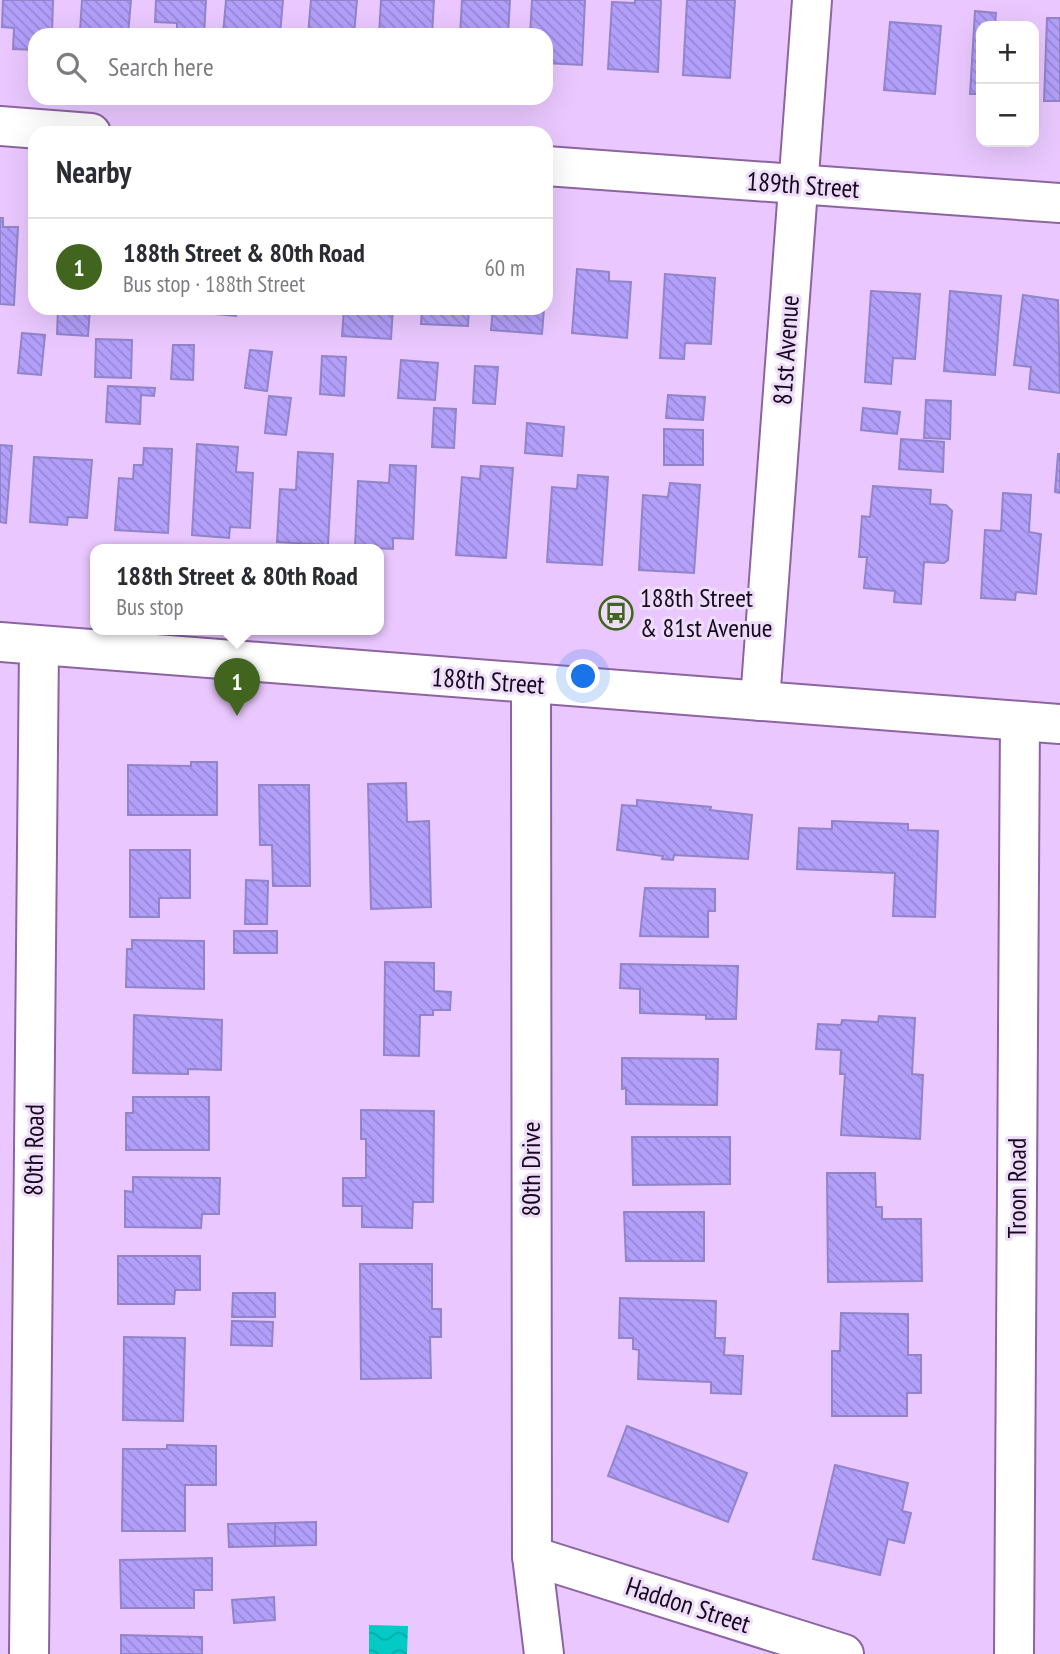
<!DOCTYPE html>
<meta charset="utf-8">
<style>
:root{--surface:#fff;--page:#f2f2f3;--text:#2b2b33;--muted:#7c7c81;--line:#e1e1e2;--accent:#41651e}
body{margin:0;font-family:"PT Sans Narrow",sans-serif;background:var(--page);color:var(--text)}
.controls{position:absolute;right:21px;top:21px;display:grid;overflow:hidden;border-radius:14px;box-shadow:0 7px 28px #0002}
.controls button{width:63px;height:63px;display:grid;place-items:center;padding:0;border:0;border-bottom:2px solid var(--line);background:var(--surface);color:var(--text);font:35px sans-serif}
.you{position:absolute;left:584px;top:677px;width:24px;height:24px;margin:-18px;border:5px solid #fff;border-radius:50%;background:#1a73e8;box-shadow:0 0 0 10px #1a73e833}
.badge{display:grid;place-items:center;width:46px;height:46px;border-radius:50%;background:var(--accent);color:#fff;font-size:23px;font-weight:700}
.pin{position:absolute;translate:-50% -58px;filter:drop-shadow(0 2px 4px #0008)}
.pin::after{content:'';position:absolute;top:37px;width:24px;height:21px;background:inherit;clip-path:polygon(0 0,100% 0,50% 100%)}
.popup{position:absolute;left:90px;top:544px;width:294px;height:91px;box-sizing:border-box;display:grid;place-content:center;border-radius:14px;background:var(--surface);filter:drop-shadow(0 2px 5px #0005);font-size:23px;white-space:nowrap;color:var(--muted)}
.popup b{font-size:26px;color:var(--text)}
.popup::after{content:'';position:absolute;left:50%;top:100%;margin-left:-14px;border:14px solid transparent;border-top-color:var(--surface)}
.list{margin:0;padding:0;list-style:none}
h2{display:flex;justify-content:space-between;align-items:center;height:91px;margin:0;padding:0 28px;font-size:30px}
h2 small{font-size:23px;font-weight:400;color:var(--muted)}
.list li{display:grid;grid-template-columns:46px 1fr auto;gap:21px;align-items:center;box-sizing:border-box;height:98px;padding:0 28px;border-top:2px solid var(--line)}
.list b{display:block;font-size:26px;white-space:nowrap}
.list p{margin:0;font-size:23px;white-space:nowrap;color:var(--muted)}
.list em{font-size:23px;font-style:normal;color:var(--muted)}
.icon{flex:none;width:38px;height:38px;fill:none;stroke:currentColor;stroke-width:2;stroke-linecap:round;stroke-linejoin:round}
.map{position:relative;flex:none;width:1060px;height:1654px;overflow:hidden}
.search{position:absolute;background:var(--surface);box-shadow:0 7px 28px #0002;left:28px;top:28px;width:525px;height:77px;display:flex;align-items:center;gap:18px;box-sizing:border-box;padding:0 24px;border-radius:21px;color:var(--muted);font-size:26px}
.panel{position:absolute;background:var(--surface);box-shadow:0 7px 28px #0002;left:28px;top:126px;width:525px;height:189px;border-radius:21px}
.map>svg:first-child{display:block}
.water{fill:url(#water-waves)}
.building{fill:url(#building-back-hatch);stroke:#9284c9;stroke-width:2}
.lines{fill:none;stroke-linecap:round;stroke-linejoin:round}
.street-casing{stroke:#8c64a2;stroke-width:42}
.secondary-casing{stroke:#8c64a2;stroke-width:42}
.street{stroke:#fff;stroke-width:38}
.secondary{stroke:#fff;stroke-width:38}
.labels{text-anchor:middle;stroke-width:6;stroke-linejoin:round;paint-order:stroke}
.street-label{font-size:26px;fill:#17081f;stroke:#eeddf9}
.poi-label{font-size:26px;fill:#17081f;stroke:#eeddf9;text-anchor:start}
</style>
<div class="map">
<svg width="1060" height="1654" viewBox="0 0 1060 1654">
<defs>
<pattern id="water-waves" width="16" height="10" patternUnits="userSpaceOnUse" patternTransform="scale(1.75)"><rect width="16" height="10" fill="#04cac6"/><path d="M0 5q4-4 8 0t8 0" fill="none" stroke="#04acaa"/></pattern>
<pattern id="building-back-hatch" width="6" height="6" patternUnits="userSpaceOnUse" patternTransform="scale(1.75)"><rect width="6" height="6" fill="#b29ffa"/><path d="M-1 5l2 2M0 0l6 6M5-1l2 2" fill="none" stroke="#9887d6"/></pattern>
</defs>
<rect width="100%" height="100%" fill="#eac8ff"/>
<!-- water -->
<path class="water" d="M 369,1625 L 408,1626 L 407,1654 L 369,1654 Z"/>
<!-- building -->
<g class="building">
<path d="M 3,0 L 53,0 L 52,35 L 35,35 L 35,50 L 13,49 L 14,28 L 2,27 Z"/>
<path d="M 82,0 L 131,0 L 128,35 L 80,31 Z"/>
<path d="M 156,0 L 206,0 L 204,35 L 177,35 L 177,23 L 155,22 Z"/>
<path d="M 226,0 L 283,0 L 280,35 L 223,35 Z"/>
<path d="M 311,0 L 357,0 L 354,35 L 308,35 Z"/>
<path d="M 381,0 L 434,0 L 432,35 L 379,35 Z"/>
<path d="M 462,0 L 510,0 L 508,35 L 460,35 Z"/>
<path d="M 532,0 L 585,0 L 582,65 L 546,63 L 546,35 L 530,35 Z"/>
<path d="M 635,0 L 661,0 L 658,72 L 608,69 L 612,2 L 635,3 Z"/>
<path d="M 687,0 L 735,0 L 730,78 L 683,75 Z"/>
<path d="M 975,11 L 996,13 L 995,26 L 981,26 L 981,94 L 970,94 Z"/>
<path d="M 1047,18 L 1060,18 L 1060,101 L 1044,101 Z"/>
<path d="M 890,22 L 941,26 L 935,94 L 884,90 Z"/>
<path d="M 0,218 L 3,218 L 3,227 L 18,227 L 14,305 L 0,304 Z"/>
<path d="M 577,269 L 609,272 L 609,281 L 631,282 L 627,338 L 572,333 Z"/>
<path d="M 665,274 L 715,278 L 711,344 L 685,343 L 684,359 L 660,358 Z"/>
<path d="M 871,291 L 920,294 L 915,359 L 893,358 L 891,384 L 865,382 Z"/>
<path d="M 950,291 L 1001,296 L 995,375 L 944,371 Z"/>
<path d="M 1023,295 L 1058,300 L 1060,393 L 1029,389 L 1031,367 L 1014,365 Z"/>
<path d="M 58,308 L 90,308 L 88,336 L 57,334 Z"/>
<path d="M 194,308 L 237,308 L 236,316 L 194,312 Z"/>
<path d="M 264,308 L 294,308 L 294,312 L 264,310 Z"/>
<path d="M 344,308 L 393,308 L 391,339 L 342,336 Z"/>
<path d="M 422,308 L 469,308 L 468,326 L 421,324 Z"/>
<path d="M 493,308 L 544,308 L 542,334 L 491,330 Z"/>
<path d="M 22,333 L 45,335 L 41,375 L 18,373 Z"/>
<path d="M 96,339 L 132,340 L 131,378 L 95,377 Z"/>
<path d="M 173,345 L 194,345 L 193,380 L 171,379 Z"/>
<path d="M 250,350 L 272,352 L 267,391 L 245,388 Z"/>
<path d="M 322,356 L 346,357 L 344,396 L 320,394 Z"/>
<path d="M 401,360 L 438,363 L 435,400 L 398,398 Z"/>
<path d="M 475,366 L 498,367 L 495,404 L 473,403 Z"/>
<path d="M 108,386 L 155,388 L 154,396 L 141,395 L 140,424 L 106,422 Z"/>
<path d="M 668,395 L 705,397 L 703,420 L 666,418 Z"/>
<path d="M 269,396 L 291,398 L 286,435 L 265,433 Z"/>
<path d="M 926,400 L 951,401 L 950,439 L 924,438 Z"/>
<path d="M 434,408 L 456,409 L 454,448 L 432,447 Z"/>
<path d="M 863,408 L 900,412 L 897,434 L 861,430 Z"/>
<path d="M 527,423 L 564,427 L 562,456 L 525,453 Z"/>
<path d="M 664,429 L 703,430 L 703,465 L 664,465 Z"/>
<path d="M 901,439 L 944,442 L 943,472 L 899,469 Z"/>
<path d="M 197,444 L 238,447 L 236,472 L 253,473 L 250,528 L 230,527 L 229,538 L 192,535 Z"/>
<path d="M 0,445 L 12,446 L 6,523 L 0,522 Z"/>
<path d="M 144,448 L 172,449 L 168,533 L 115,530 L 119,478 L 133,479 L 134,465 L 143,465 Z"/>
<path d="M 298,452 L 333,454 L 328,545 L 277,542 L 280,489 L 296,490 Z"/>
<path d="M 1058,454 L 1060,454 L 1060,493 L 1055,492 Z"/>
<path d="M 34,457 L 92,460 L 87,518 L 68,517 L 67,525 L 30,522 Z"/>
<path d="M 390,465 L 416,466 L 413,539 L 393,538 L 393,549 L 355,547 L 358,481 L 389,483 Z"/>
<path d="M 481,466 L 513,468 L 506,558 L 456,555 L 462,477 L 480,479 Z"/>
<path d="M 578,475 L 608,477 L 602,565 L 547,562 L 552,487 L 577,489 Z"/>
<path d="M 670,483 L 700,485 L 694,573 L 639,570 L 643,495 L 668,497 Z"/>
<path d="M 873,486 L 931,490 L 930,504 L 946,505 L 952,511 L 948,560 L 944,563 L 924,562 L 921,604 L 894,602 L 895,591 L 864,588 L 867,557 L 859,557 L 862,516 L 870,517 Z"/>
<path d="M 1003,493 L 1031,495 L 1029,532 L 1041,534 L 1036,594 L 1016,592 L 1015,600 L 981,598 L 985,530 L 1001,531 Z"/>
<path d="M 191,762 L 217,762 L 217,815 L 128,815 L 128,765 L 191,766 Z"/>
<path d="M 406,783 L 407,822 L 429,821 L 431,907 L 371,909 L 368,784 Z"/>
<path d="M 259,785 L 309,785 L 310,886 L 273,886 L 272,845 L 260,845 Z"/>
<path d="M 637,800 L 711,807 L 710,810 L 752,815 L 748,859 L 674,855 L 673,860 L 662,859 L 663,856 L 617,850 L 622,805 L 637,806 Z"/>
<path d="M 832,821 L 908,824 L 908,830 L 938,831 L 935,917 L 893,916 L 895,873 L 797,869 L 799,828 L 832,829 Z"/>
<path d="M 130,850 L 190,850 L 190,898 L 159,898 L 159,917 L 130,917 Z"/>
<path d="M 246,880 L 268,881 L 267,924 L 245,924 Z"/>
<path d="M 645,888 L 715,889 L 715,911 L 708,911 L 708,937 L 640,936 Z"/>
<rect x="234" y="931" width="43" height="22"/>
<path d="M 132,940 L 204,941 L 204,989 L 126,987 L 127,949 L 132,949 Z"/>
<path d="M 385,962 L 434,963 L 434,991 L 451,992 L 450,1010 L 433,1010 L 433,1015 L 420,1015 L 419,1056 L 384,1055 Z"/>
<path d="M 621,964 L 738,966 L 736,1019 L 706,1019 L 706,1015 L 640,1013 L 640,989 L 620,988 Z"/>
<path d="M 134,1015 L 222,1020 L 221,1070 L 188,1069 L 188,1074 L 133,1073 Z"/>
<path d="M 879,1016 L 915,1018 L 912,1074 L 923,1075 L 920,1139 L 841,1135 L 845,1074 L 840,1074 L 841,1050 L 816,1049 L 818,1024 L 841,1025 L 842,1020 L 878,1022 Z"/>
<path d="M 622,1058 L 718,1059 L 717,1105 L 626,1104 L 626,1088 L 622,1089 Z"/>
<path d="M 133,1097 L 209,1097 L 209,1150 L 126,1150 L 126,1113 L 133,1113 Z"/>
<path d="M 361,1110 L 434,1111 L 433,1202 L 413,1202 L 412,1228 L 362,1227 L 362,1206 L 343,1206 L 343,1178 L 366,1178 L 366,1139 L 361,1139 Z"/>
<path d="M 632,1137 L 730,1137 L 730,1184 L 633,1185 Z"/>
<path d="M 827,1173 L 875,1173 L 876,1207 L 882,1207 L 882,1219 L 921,1219 L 922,1281 L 828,1282 Z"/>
<path d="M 133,1177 L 220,1178 L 219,1214 L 202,1214 L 201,1228 L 125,1227 L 125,1191 L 133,1192 Z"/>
<path d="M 624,1212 L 704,1212 L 704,1261 L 626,1261 Z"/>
<path d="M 118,1256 L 200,1256 L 200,1290 L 175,1290 L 174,1304 L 118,1304 Z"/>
<path d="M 360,1264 L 432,1264 L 432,1309 L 441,1309 L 441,1337 L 430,1337 L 431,1378 L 361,1379 Z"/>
<path d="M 233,1293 L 275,1293 L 275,1317 L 232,1317 Z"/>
<path d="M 620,1298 L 716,1301 L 715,1338 L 725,1338 L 724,1355 L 743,1356 L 741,1394 L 711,1393 L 711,1382 L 638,1379 L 639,1350 L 633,1349 L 633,1338 L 619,1338 Z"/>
<path d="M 841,1313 L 908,1314 L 908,1355 L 921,1355 L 921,1393 L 907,1393 L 907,1416 L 832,1416 L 832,1351 L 840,1351 Z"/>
<path d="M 232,1321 L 273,1322 L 272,1346 L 231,1345 Z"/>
<path d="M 124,1337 L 185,1338 L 183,1421 L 123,1420 Z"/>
<path d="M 627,1426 L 747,1473 L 728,1522 L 608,1476 Z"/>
<path d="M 167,1445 L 216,1446 L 216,1485 L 185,1485 L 185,1531 L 122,1531 L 123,1449 L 167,1449 Z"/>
<path d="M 835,1465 L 908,1483 L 902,1511 L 911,1513 L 904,1543 L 888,1539 L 880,1575 L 813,1559 Z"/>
<path d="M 316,1522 L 316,1545 L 275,1546 L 275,1523 Z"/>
<path d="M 275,1523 L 275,1546 L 229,1547 L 228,1524 Z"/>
<path d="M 212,1558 L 212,1590 L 194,1590 L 194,1608 L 121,1608 L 120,1560 Z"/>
<path d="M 274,1597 L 275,1620 L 234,1623 L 232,1600 Z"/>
<path d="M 121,1635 L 202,1637 L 202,1654 L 121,1654 Z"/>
</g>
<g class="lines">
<defs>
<g id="street">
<path d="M 0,126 L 91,133"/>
<path d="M 546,166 L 1060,203"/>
<path d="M 531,684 L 532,1556 L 544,1654"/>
<path d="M 760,701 L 812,0"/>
<path d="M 532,1556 L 844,1654"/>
<path d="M 29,1654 L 39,646"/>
<path d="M 1014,1654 L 1020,721"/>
</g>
<path id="secondary" d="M 0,642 L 1060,724"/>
</defs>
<!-- street casing -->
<use href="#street" class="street-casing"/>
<!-- secondary casing -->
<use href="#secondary" class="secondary-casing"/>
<!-- street -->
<use href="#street" class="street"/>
<!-- secondary -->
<use href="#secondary" class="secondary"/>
</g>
<!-- icons -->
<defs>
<symbol id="bus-ring" viewBox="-11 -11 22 22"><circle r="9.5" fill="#eeddf9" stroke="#41651e" stroke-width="1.5"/><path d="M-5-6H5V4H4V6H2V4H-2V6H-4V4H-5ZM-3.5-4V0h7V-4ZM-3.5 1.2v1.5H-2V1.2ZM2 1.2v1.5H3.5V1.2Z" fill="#41651e"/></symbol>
</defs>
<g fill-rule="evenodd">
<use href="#bus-ring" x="597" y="594" width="38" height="38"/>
</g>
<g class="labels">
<!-- street labels -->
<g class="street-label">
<text transform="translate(803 185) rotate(4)" y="9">189th Street</text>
<text transform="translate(786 350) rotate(-86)" y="9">81st Avenue</text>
<text transform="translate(488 681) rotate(4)" y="9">188th Street</text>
<text transform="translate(34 1150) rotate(-89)" y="9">80th Road</text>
<text transform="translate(531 1169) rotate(-90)" y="9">80th Drive</text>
<text transform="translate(1017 1188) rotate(-90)" y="9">Troon Road</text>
<text transform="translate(688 1605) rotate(18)" y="9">Haddon Street</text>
</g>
<!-- poi labels -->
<g class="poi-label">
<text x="640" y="607">188th Street<tspan x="640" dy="30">&amp; 81st Avenue</tspan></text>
</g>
</g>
</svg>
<div class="controls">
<button>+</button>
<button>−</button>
</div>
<div class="you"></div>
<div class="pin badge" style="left:237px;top:716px">1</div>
<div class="popup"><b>188th Street &amp; 80th Road</b>Bus stop</div>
<div class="search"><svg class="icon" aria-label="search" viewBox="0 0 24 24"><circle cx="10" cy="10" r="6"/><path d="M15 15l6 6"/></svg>Search here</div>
<section class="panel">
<h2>Nearby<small></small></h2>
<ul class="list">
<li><span class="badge">1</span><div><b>188th Street &amp; 80th Road</b><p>Bus stop · 188th Street</p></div><em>60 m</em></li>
</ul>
</section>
</div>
